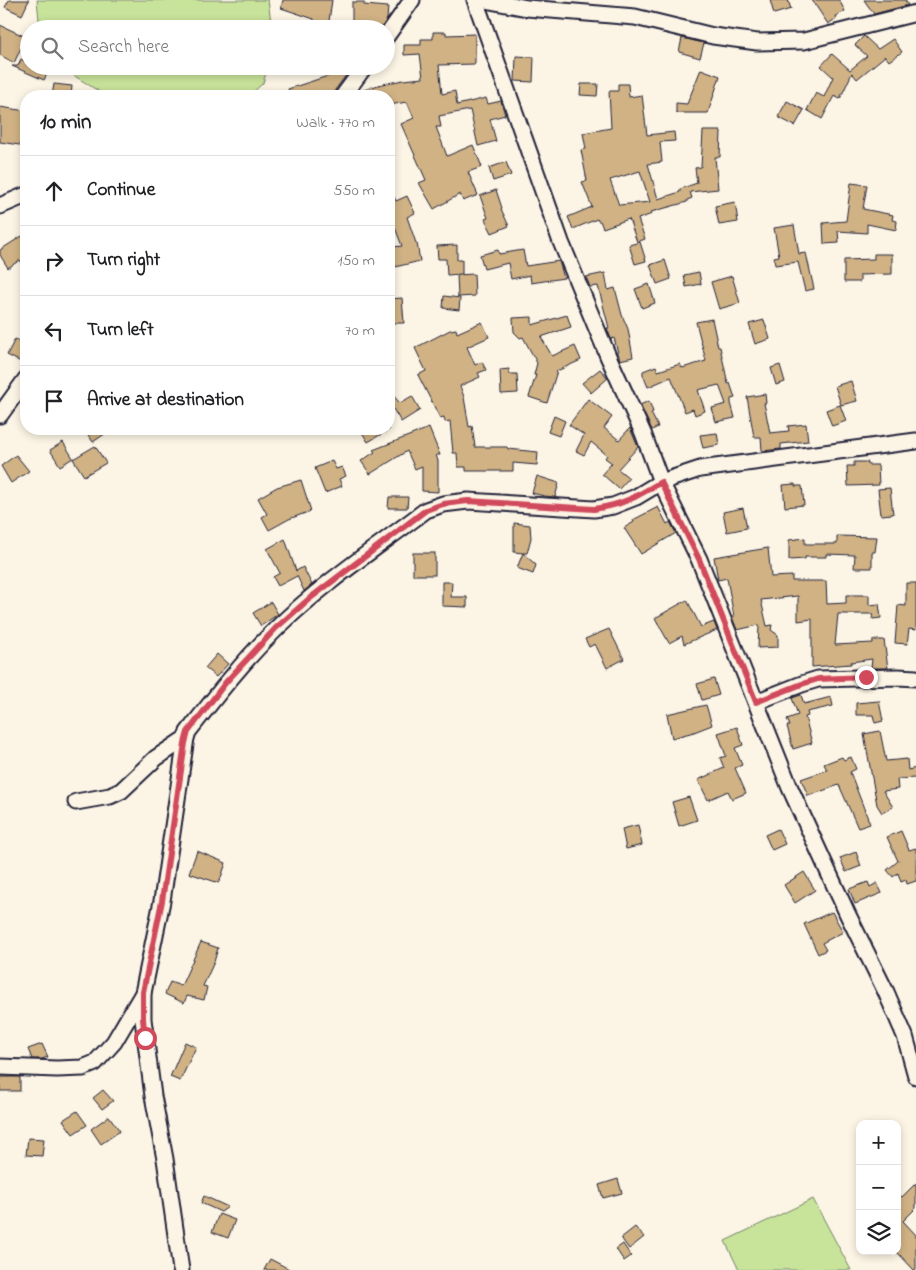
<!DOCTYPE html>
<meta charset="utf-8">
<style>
:root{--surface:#fff;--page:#f6f6f6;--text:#202124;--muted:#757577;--line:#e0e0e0}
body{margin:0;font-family:"Indie Flower",sans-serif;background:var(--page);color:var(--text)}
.controls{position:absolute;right:15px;bottom:15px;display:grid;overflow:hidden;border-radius:10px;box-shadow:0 2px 8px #0003}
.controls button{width:45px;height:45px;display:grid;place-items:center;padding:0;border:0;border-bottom:1px solid var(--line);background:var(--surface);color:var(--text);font:25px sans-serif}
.stop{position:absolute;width:15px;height:15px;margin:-11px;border:4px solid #d1495b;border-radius:50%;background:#fff}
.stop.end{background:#d1495b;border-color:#fff;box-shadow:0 1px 5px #0008}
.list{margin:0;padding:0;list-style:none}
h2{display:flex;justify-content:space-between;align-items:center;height:65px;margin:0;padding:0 20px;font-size:21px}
h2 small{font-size:16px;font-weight:400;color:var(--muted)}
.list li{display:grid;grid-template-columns:32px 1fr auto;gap:15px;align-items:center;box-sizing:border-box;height:70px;padding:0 20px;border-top:1px solid var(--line)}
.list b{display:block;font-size:19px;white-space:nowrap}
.list em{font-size:16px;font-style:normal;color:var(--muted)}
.icon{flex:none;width:28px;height:28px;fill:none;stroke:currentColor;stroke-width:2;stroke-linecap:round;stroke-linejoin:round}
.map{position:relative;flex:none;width:916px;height:1270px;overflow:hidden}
.search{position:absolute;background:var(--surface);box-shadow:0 2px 8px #0003;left:20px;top:20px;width:375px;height:55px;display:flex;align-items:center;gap:12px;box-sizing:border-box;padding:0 18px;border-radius:28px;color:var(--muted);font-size:19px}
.panel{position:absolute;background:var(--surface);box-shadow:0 2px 8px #0003;left:20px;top:90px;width:375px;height:345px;border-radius:20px}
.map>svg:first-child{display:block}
.green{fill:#c8e39a;stroke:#75826a}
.building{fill:#d0b284;stroke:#22223b;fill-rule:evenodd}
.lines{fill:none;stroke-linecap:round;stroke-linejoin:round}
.minor-casing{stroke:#22223b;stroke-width:19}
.minor{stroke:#fcf5e5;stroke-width:15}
.route{stroke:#d1495b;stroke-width:6}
</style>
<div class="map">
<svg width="916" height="1270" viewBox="0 0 916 1270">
<rect width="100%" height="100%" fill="#fcf5e5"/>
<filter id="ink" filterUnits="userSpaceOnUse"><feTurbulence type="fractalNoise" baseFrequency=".02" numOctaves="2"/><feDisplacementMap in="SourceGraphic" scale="10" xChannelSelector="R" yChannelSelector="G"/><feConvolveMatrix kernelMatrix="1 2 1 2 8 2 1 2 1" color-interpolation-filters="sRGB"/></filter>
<g filter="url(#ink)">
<!-- green -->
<g class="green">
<path d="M 37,0 L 268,0 L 272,29 L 40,29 Z"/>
<path d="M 59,66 L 268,66 L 263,83 L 249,96 L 111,96 L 100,92 Z"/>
<path d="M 813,1199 L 851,1270 L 739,1270 L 725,1241 Z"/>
</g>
<!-- building -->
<g class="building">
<path d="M 9,0 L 29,0 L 22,15 L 5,7 Z"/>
<path d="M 283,0 L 332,0 L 328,28 L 313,26 L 314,19 L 281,8 Z"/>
<path d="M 770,0 L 788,0 L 791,9 L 774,14 Z"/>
<path d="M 812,0 L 839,0 L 845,11 L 836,16 L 837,18 L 828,24 Z"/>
<path d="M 864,0 L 905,0 L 908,5 L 874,14 Z"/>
<path d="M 352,2 L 364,2 L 364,5 L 388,7 L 387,19 L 382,27 L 361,25 L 361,29 L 352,29 Z"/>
<path d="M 0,25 L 26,37 L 14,63 L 0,55 Z"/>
<path d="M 433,32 L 446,32 L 446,35 L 475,34 L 475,64 L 439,65 L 442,94 L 455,91 L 457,105 L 486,98 L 488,104 L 501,101 L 505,115 L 490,119 L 496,141 L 478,146 L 470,110 L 439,116 L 441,127 L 436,127 L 447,156 L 473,145 L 482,167 L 468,172 L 478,195 L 463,201 L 460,194 L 434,209 L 419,183 L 426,180 L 401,124 L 414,118 L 407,102 L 389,105 L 389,96 L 354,96 L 356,93 L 378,85 L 403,80 L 423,78 L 420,54 L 404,55 L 404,45 L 421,45 L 421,39 L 433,39 Z"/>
<path d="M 864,36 L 878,49 L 893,39 L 902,52 L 889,61 L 885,56 L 857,79 L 852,73 L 840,99 L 834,96 L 822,119 L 807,110 L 816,93 L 824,97 L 833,77 L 821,66 L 832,54 L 850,70 L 867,56 L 855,45 Z"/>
<path d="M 682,38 L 704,43 L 700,58 L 679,52 Z"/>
<path d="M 516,56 L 534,57 L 533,82 L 515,81 Z"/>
<path d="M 21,59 L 29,63 L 29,66 L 36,66 L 48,72 L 44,80 L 12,66 L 18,66 Z"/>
<path d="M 348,66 L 353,66 L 335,90 L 334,96 L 291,96 L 288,89 L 331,75 L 331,73 Z"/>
<path d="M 701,69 L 720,76 L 708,113 L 676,113 L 676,103 L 687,104 Z"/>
<path d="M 54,84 L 72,86 L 71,96 L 52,96 Z"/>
<path d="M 581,84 L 598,84 L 597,96 L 580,95 Z"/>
<path d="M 618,84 L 628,84 L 629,97 L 642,95 L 647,135 L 674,132 L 675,141 L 660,142 L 662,162 L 648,164 L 658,199 L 680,192 L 680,189 L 697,183 L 695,168 L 701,167 L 703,131 L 721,131 L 720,157 L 715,157 L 718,189 L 690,192 L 692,198 L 687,200 L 687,202 L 651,212 L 652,214 L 638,219 L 645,239 L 637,242 L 629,219 L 603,228 L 600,221 L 598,221 L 597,219 L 573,229 L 568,217 L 592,207 L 582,182 L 587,181 L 581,150 L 586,149 L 583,133 L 611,128 L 609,91 L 618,91 ZM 640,171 L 650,202 L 619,205 L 610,180 Z"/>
<path d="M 787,101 L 804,110 L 795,126 L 778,117 Z"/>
<path d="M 0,107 L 26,111 L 26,146 L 0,142 Z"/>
<path d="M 506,162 L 511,175 L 493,181 L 489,168 Z"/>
<path d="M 851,183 L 867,185 L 863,209 L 893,215 L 892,220 L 897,221 L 896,230 L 867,224 L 867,233 L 838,231 L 839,243 L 824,244 L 823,223 L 846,221 Z"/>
<path d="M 389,187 L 396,201 L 407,196 L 415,213 L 407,217 L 416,243 L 417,243 L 420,261 L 395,267 L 392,247 L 402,246 L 389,212 Z"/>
<path d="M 496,190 L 502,208 L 501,209 L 509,226 L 492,233 L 485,219 L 488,218 L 480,196 Z"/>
<path d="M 735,202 L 738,222 L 719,225 L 715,206 Z"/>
<path d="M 794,225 L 799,254 L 806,253 L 814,289 L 805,291 L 798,262 L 775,265 L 774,257 L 779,256 L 774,228 Z"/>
<path d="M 22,236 L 26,242 L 26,270 L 20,260 L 8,268 L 0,255 L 0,250 Z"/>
<path d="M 640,242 L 646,261 L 635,264 L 629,245 Z"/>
<path d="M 457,245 L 457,260 L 462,260 L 462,274 L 447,275 L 446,259 L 438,259 L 437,246 Z"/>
<path d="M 498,250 L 499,254 L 523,250 L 526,266 L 559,261 L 564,278 L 531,283 L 530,275 L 511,279 L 508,263 L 484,269 L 480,255 Z"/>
<path d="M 874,254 L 892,254 L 892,274 L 860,275 L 860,282 L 844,282 L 844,260 L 874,259 Z"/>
<path d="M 665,260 L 671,279 L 657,284 L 650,265 Z"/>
<path d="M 699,272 L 701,284 L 686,287 L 684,275 Z"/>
<path d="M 605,273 L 608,290 L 615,288 L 622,315 L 628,329 L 633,357 L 620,360 L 614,338 L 611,339 L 607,328 L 609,328 L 598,286 L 590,287 L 586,277 Z"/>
<path d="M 474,274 L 475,296 L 458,297 L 457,275 Z"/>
<path d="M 732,276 L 740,303 L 719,309 L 711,282 Z"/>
<path d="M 649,284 L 655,303 L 642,308 L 635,289 Z"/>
<path d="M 444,296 L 460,298 L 459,310 L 443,308 Z"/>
<path d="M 402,298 L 404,323 L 393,323 L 392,316 L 389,316 L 389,299 Z"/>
<path d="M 567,315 L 571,327 L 541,337 L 552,356 L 575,346 L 581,360 L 557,371 L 547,403 L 529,397 L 536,375 L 534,375 L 537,363 L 523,337 L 520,338 L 514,332 L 513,318 L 532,317 L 532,325 Z"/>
<path d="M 712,319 L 718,347 L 720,347 L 728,384 L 730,383 L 735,398 L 731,399 L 731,403 L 735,418 L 716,422 L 712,408 L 726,404 L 719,385 L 698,390 L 705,411 L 695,415 L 693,409 L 685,412 L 671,377 L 648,387 L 643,375 L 643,371 L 656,366 L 658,371 L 680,364 L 682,368 L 706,361 L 696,322 Z"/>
<path d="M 764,320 L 770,339 L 755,344 L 749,324 Z"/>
<path d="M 482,322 L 489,337 L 467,347 L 475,365 L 482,362 L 486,370 L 478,373 L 480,377 L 460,386 L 464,397 L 469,427 L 472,426 L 475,447 L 507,447 L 508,449 L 538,452 L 537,465 L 513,463 L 513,471 L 466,471 L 466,467 L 458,467 L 457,453 L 453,453 L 450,421 L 445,422 L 444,417 L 440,418 L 418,375 L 426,371 L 415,348 L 450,330 L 456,329 L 457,333 Z"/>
<path d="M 15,339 L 26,344 L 26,357 L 23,363 L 7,355 Z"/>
<path d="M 780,365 L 785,382 L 776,385 L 771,368 Z"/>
<path d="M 509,369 L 509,374 L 517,374 L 518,393 L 501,394 L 500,370 Z"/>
<path d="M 600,369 L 608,378 L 591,393 L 582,383 Z"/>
<path d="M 851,381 L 857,401 L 841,405 L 835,386 Z"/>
<path d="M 389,391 L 400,403 L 412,396 L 420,410 L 401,422 L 389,402 Z"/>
<path d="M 765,394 L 766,403 L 764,403 L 770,433 L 789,431 L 788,426 L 806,424 L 808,441 L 781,444 L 781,449 L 762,451 L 761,437 L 754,437 L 747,397 Z"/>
<path d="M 588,399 L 612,417 L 604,428 L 619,440 L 630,428 L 638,447 L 618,469 L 629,478 L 619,489 L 602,474 L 612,463 L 605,458 L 607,455 L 591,442 L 584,455 L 576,451 L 584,435 L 569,425 Z"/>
<path d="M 649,401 L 653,412 L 651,413 L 658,427 L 652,430 L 640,405 Z"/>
<path d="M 840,405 L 846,421 L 832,426 L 826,410 Z"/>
<path d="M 554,416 L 565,421 L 559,436 L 548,432 Z"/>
<path d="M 429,428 L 440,455 L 436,455 L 438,461 L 438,492 L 422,491 L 422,466 L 415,469 L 407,451 L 370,474 L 361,461 L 375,452 L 373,450 Z"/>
<path d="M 84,429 L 112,429 L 93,442 Z"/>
<path d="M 360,429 L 390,429 L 368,442 Z"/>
<path d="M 717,433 L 719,445 L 703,448 L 700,435 Z"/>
<path d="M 63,442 L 73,458 L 60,466 L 50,450 Z"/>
<path d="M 95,446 L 106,463 L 84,476 L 73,459 Z"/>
<path d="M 16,455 L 29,471 L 11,483 L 1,466 Z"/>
<path d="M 332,461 L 336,469 L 342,467 L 346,476 L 339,479 L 342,486 L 325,493 L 315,468 Z"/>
<path d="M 854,462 L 868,462 L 868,465 L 878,465 L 879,485 L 848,486 L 847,466 L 854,466 Z"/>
<path d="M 537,476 L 559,483 L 555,497 L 544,496 L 532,493 Z"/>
<path d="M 301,480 L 311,511 L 289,519 L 269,530 L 262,517 L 267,514 L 258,498 L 277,487 Z"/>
<path d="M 795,484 L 795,486 L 802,486 L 804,505 L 785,507 L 783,485 Z"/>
<path d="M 890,488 L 893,514 L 881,515 L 878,489 Z"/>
<path d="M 389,497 L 408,497 L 407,508 L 388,508 Z"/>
<path d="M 658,507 L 667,524 L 670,522 L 676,533 L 641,554 L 624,528 L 634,522 L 633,520 Z"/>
<path d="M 743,508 L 747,528 L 727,532 L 723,512 Z"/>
<path d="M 514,523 L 530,525 L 531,538 L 527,553 L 523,553 L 536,565 L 533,574 L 517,568 L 523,553 L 514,552 Z"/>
<path d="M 837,536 L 877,537 L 875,552 L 872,552 L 872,568 L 854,568 L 855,555 L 826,554 L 826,557 L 805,557 L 805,559 L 789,560 L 789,540 L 805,538 L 805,544 L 837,544 Z"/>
<path d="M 285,539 L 296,571 L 303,567 L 312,585 L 304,591 L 297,576 L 278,586 L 273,577 L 280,573 L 267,549 Z"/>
<path d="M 768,548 L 771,577 L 792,576 L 792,581 L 826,581 L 827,604 L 846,603 L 846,595 L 869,595 L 869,605 L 879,604 L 881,618 L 873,619 L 872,614 L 838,614 L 835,645 L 873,643 L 873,640 L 884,640 L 888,668 L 871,668 L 872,659 L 851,662 L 851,664 L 812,667 L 812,619 L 798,621 L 798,596 L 761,600 L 767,626 L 772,625 L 771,630 L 778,635 L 778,647 L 758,648 L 759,625 L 737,630 L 732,617 L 734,617 L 727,578 L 718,580 L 714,557 Z"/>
<rect x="413" y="553" width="22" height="22"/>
<path d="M 442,582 L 452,582 L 451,597 L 467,597 L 467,607 L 442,606 Z"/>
<path d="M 906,583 L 916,583 L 916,630 L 909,629 L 907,644 L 895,643 L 898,605 L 906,606 Z"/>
<path d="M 687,600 L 701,627 L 714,622 L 717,630 L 684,644 L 682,636 L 669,643 L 655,618 Z"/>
<path d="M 271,602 L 278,614 L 261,626 L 253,613 Z"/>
<path d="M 609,629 L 624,659 L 607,668 L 595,644 L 589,647 L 585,639 Z"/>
<path d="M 217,654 L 228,664 L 216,677 L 205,668 Z"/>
<path d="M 714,679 L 719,695 L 702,700 L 697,684 Z"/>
<path d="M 801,695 L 804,704 L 831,697 L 833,706 L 807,712 L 808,716 L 805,717 L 812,743 L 793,749 L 787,726 L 790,726 L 787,719 L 798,715 L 792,698 Z"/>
<path d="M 879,701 L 883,721 L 875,723 L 873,715 L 856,715 L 856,703 Z"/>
<path d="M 706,705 L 712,725 L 694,732 L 672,738 L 667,714 Z"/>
<path d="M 737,727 L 743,745 L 735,748 L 742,765 L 735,768 L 746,793 L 732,799 L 728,791 L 708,800 L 698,780 L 724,768 L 720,758 L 726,756 L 718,733 Z"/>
<path d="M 880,731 L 886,761 L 907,759 L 908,770 L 916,768 L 916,778 L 897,779 L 898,789 L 883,791 L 893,807 L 882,813 L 877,805 L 864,734 Z"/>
<path d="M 842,757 L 844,760 L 851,757 L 856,769 L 850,772 L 870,824 L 858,828 L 839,785 L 808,796 L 801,779 L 827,770 L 824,764 Z"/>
<path d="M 689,797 L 697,820 L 679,826 L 672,802 Z"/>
<path d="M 638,825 L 642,845 L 626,849 L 622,829 Z"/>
<path d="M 778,829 L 785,844 L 772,850 L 765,835 Z"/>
<path d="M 901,831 L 909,850 L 916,848 L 916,881 L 907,884 L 906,880 L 901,882 L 898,873 L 893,877 L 887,870 L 898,861 L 887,837 Z"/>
<path d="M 197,851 L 226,863 L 219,883 L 189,873 Z"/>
<path d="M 856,852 L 861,866 L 846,872 L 840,858 Z"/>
<path d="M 804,872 L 815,890 L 795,903 L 784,885 Z"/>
<path d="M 868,882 L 870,887 L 877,883 L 882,893 L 855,904 L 849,889 Z"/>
<path d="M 832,912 L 843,932 L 822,943 L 826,950 L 818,954 L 804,924 Z"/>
<path d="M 201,942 L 218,948 L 214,962 L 203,986 L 207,987 L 204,1000 L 187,996 L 184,1003 L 165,994 L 170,982 L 181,986 Z"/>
<path d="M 185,1042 L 196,1047 L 180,1081 L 170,1077 Z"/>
<path d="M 42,1044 L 48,1057 L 42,1059 L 32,1059 L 28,1049 Z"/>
<rect x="0" y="1077" width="20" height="14"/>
<path d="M 103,1090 L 113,1101 L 102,1109 L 93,1098 Z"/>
<path d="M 77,1111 L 87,1125 L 73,1134 L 63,1120 Z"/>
<path d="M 109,1116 L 120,1131 L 101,1144 L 91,1129 Z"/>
<path d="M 28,1138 L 44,1139 L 42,1156 L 26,1155 Z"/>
<path d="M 618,1179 L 622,1193 L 603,1198 L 599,1185 Z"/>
<path d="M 916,1183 L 916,1208 L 903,1221 L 916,1235 L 916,1270 L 914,1270 L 897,1252 L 897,1192 L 902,1197 Z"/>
<path d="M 204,1196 L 228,1207 L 221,1212 L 201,1203 Z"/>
<path d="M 219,1214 L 235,1220 L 228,1238 L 212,1232 Z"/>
<path d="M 635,1227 L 644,1237 L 629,1249 L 621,1238 Z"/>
<path d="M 623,1244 L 631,1256 L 624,1261 L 616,1249 Z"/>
<path d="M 270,1259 L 291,1270 L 264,1270 Z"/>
</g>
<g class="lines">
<defs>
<g id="minor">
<path d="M 475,0 L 561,242 L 608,356 L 643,433 L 661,482 L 699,559 L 790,788 L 848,915 L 886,992 L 905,1036 L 916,1076"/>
<path d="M 485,0 L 527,8 L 635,17 L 713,36 L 757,42 L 804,41 L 916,13"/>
<path d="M 386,37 L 412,0"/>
<path d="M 343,96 L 365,66"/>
<path d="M 0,206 L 26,195"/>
<path d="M 0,415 L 26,379"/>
<path d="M 756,702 L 802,684 L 818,679 L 898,677 L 916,678"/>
<path d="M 76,802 L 110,796 L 121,791 L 156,758 L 186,738"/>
<path d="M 0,1067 L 57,1069 L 83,1068 L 95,1063 L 114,1042 L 143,993"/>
<path d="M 181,1270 L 165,1159 L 153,1096 L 143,1019 L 143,993 L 162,901 L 186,738 L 188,732 C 216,696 244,660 277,628 C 322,584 376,548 426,510 L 443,504 L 468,501 L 594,509 L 613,506 L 636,497 L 661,482 L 700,469 L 916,441"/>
</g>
</defs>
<!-- minor casing -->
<use href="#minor" class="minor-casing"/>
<!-- minor -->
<use href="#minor" class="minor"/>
</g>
</g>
<g class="lines" filter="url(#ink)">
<!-- route -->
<path class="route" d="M 145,1038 L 143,1019 L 143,992 L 162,901 L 185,743 L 188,732 L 226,682 L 276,628 L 309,599 L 426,510 L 443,504 L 468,501 L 594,509 C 623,505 636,497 661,482 L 699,559 L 756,702 L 802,684 L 818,679 L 866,677"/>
</g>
</svg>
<div class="controls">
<button>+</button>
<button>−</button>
<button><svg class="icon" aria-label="layers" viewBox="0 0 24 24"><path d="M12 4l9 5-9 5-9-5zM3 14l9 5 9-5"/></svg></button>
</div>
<div class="stop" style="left:145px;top:1038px"></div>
<div class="stop end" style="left:866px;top:677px"></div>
<div class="search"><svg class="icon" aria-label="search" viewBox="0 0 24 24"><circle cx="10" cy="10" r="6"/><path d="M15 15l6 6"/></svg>Search here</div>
<section class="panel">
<h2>10 min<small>Walk · 770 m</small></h2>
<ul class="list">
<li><svg class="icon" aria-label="ahead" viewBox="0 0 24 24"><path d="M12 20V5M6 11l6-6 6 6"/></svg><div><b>Continue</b></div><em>550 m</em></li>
<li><svg class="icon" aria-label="right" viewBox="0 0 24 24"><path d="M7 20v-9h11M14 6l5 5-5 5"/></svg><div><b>Turn right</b></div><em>150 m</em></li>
<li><svg class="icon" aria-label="left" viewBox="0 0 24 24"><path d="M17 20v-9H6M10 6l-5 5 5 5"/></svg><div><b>Turn left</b></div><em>70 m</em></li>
<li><svg class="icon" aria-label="arrive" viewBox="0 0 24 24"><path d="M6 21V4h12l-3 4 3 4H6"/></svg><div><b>Arrive at destination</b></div></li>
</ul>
</section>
</div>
